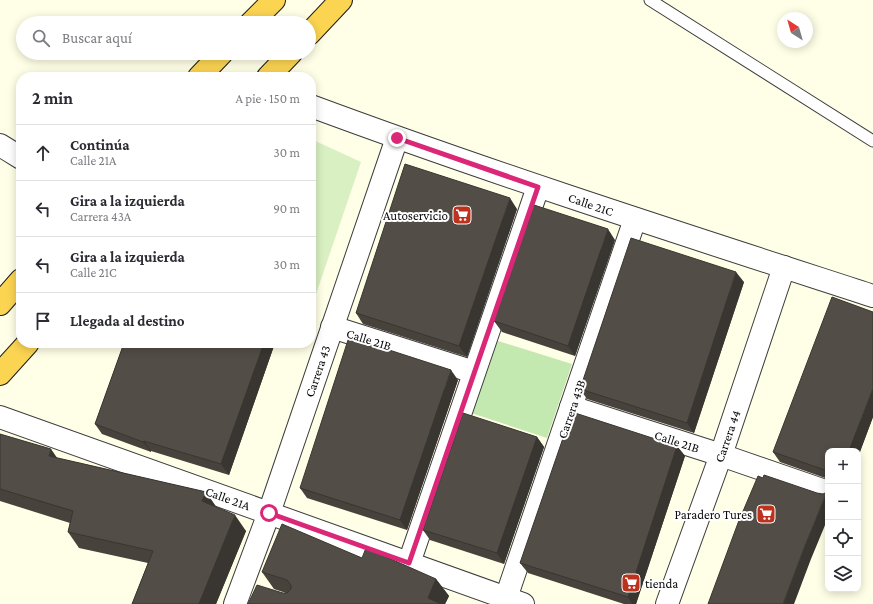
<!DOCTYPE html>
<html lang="es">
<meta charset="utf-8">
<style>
:root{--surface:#fff;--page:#f7f7f7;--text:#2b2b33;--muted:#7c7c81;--line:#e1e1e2}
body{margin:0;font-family:"Crimson Pro",serif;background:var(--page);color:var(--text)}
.controls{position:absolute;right:12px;bottom:12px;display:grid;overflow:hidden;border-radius:8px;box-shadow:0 2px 10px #0003}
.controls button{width:36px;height:36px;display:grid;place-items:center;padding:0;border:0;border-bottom:1px solid var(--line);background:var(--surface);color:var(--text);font:20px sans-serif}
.compass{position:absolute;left:777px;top:12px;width:36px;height:36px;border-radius:50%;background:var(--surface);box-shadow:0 2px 10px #0003;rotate:323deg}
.stop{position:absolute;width:12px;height:12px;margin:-9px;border:3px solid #db2777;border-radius:50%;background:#fff}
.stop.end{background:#db2777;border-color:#fff;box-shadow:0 1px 4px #0008}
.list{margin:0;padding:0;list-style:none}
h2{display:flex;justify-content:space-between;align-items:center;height:52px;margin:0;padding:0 16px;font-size:17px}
h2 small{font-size:13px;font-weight:400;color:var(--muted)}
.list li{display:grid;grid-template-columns:26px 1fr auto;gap:12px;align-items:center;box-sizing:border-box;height:56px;padding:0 16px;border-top:1px solid var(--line)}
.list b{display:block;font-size:15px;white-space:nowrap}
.list p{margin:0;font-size:13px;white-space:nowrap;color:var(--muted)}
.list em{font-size:13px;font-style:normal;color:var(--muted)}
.icon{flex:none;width:22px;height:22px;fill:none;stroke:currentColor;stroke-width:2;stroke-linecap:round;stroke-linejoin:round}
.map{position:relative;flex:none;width:873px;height:604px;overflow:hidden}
.search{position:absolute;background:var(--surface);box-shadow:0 2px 10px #0003;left:16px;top:16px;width:300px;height:44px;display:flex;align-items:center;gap:10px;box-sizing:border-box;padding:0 14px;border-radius:22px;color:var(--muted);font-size:15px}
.panel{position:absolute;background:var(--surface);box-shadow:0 2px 10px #0003;left:16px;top:72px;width:300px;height:276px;border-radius:16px}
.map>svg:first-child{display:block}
.green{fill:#c4e9b0}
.pitch{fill:#d9f0c2}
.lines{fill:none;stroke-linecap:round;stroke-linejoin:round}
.service-casing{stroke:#3d3d3d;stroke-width:13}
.minor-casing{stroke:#3d3d3d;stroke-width:24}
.trunk-casing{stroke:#1b1b1b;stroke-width:24}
.service{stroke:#fff;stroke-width:11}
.minor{stroke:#fff;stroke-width:22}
.trunk{stroke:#fbd452;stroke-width:22}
.wall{fill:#47423c}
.shaded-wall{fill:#393631}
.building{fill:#524d46;stroke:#393631}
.route{stroke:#db2777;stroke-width:5}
.labels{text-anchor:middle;stroke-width:4;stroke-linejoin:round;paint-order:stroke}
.street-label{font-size:13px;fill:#0a0a0a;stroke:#fff}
.poi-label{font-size:13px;fill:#0a0a0a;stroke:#fff;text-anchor:end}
</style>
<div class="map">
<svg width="873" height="604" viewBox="0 0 873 604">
<rect width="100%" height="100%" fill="#fffee6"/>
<!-- green -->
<path class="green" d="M 495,340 L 572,364 L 547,438 L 471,413 Z"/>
<!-- pitch -->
<path class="pitch" d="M 311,139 L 361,162 L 316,294 L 311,292 Z"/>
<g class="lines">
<defs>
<path id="service" d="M 650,0 L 873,141"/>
<g id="minor">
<path d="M 311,106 C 497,175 685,235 873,296"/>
<path d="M 0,145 L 21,158"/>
<path d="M 332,327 L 474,372"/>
<path d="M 571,407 L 721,455 L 828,492"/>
<path d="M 0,417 L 523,604"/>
<path d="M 409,563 L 538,187"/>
<path d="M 506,598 L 635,219"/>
<path d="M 235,604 L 269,513 L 397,138"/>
<path d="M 667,604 L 721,455 L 784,267"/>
</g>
<g id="trunk">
<path d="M 251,23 L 274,0"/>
<path d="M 309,34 L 341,0"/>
<path d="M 199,77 L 222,53"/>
<path d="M 268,77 L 291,53"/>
<path d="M 0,304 L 21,280"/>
<path d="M 0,374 L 28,343"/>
</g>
</defs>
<!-- service casing -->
<use href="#service" class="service-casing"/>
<!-- minor casing -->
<use href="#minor" class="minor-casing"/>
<!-- trunk casing -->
<use href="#trunk" class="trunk-casing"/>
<!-- service -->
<use href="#service" class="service"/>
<!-- minor -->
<use href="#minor" class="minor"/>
<!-- trunk -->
<use href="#trunk" class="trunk"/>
</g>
<!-- wall -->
<g class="wall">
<path d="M 517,209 L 467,357 L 363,324 L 356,313 Z"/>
<path d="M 615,240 L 575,356 L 502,332 L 494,321 Z"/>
<path d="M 744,282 L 694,433 L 587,399 L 580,389 Z"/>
<path d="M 124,343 L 275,343 L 229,475 L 151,451 L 151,452 L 102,434 L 95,424 Z"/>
<path d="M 458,380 L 407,530 L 307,498 L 300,488 Z"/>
<path d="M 873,417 L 858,457 L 858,451 L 828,451 L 828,479 L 780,462 L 773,452 Z"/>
<path d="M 0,434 L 57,458 L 206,492 L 216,507 L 246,531 L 216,604 L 132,604 L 148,563 L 79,548 L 68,532 L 70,523 L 0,501 Z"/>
<path d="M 537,437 L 544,447 L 504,564 L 430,540 L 423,530 Z"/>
<path d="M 677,446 L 685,456 L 636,604 L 624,604 L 528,573 L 520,563 Z"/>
<path d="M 362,558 L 436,579 L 449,596 L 445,604 L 248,604 L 283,593 L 286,593 L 274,589 L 262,572 Z"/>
</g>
<!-- shaded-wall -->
<g class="shaded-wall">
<path d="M 510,198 L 517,209 L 467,357 L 459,346 Z"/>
<path d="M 608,229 L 615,240 L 575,356 L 568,346 Z"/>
<path d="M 736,272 L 744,282 L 694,433 L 687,423 Z"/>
<path d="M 264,343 L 275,343 L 229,475 L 221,464 Z"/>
<path d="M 451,370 L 458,380 L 407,530 L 400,520 Z"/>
<path d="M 873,388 L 873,417 L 858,457 L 858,451 L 849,451 Z"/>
<path d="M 537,437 L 544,447 L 504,564 L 497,553 Z"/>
<path d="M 144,441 L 151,451 L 151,452 L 143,442 Z"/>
<path d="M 677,446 L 685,456 L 636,604 L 632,604 L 628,597 Z"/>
<path d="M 51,449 L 62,465 L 49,456 Z"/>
<path d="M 206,492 L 217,508 L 202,501 Z"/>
<path d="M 827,492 L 828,493 L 828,518 L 811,559 L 794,604 L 783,604 L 804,548 Z"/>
<path d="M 235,515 L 246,531 L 216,604 L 199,604 Z"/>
<path d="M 436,579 L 449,596 L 445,604 L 432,604 L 428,598 Z"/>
</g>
<!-- building -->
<g class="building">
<path d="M 405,164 L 510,198 L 459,346 L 356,313 Z"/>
<path d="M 534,205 L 608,229 L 568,346 L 494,321 Z"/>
<path d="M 631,238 L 736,272 L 687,423 L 580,389 Z"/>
<path d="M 832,297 L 873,312 L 873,388 L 849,451 L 828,451 L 828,472 L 825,470 L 773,452 Z"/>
<path d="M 349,337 L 451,370 L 400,520 L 300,488 Z"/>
<path d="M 124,343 L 264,343 L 221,464 L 144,441 L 143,442 L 95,424 Z"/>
<path d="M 572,412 L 677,446 L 628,597 L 520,563 Z"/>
<path d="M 463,413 L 537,437 L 497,553 L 423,530 Z"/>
<path d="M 0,434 L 51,449 L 49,456 L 202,491 L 206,492 L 202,501 L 235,515 L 199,604 L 132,604 L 153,551 L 68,532 L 73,511 L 0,489 Z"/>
<path d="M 764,475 L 817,493 L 823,494 L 827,492 L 804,548 L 783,604 L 708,604 L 738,523 L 758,476 L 763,478 Z"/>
<path d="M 282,524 L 362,558 L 366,548 L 436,579 L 428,598 L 441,604 L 248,604 L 257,585 L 283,593 L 287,593 L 291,589 L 291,585 L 287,580 L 262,572 Z"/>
</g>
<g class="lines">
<!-- route -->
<path class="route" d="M 269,513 L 409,563 L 538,187 L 397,138"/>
</g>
<!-- icons -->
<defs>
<symbol id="supermarket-square" viewBox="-11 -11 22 22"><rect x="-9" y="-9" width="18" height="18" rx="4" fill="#bc321f" stroke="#fff"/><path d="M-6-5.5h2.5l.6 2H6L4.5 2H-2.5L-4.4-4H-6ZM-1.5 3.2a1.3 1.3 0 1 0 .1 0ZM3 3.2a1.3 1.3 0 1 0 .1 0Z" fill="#fff"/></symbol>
</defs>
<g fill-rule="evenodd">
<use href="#supermarket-square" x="451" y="204" width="22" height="22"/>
<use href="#supermarket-square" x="755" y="503" width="22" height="22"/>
<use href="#supermarket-square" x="620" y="572" width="22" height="22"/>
</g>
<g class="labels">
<!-- street labels -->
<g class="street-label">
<text transform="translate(591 204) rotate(19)" y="5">Calle 21C</text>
<text transform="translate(369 339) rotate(17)" y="5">Calle 21B</text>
<text transform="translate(317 371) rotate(-71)" y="5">Carrera 43</text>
<text transform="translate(571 409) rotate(-71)" y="5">Carrera 43B</text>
<text transform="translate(727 436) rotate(-71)" y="5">Carrera 44</text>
<text transform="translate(677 441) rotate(18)" y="5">Calle 21B</text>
<text transform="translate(228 498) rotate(20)" y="5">Calle 21A</text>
</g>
<!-- poi labels -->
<g class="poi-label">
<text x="448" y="220">Autoservicio</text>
<text x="752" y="519">Paradero Tures</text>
<text x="645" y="588" text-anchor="start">tienda</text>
</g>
</g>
</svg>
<div class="controls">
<button>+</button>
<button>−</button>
<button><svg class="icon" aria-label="locate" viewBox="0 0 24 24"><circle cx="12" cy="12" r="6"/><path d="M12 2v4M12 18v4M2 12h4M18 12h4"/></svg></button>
<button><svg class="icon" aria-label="layers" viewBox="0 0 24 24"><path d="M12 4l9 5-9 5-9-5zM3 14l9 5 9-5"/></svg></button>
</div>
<svg class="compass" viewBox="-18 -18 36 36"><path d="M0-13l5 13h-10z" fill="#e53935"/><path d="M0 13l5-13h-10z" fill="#7c7c81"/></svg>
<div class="stop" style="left:269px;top:513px"></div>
<div class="stop end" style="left:397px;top:138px"></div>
<div class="search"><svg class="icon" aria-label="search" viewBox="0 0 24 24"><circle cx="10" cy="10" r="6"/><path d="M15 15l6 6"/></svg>Buscar aquí</div>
<section class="panel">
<h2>2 min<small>A pie · 150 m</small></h2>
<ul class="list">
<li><svg class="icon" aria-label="ahead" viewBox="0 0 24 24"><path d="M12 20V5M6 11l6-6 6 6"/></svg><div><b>Continúa</b><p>Calle 21A</p></div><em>30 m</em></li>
<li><svg class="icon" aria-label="left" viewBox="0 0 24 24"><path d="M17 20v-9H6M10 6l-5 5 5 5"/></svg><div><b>Gira a la izquierda</b><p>Carrera 43A</p></div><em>90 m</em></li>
<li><svg class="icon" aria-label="left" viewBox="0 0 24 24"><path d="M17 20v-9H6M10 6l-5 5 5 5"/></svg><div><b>Gira a la izquierda</b><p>Calle 21C</p></div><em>30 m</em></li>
<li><svg class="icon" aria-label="arrive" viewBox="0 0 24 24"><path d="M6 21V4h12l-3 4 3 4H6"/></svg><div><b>Llegada al destino</b></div></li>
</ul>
</section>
</div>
